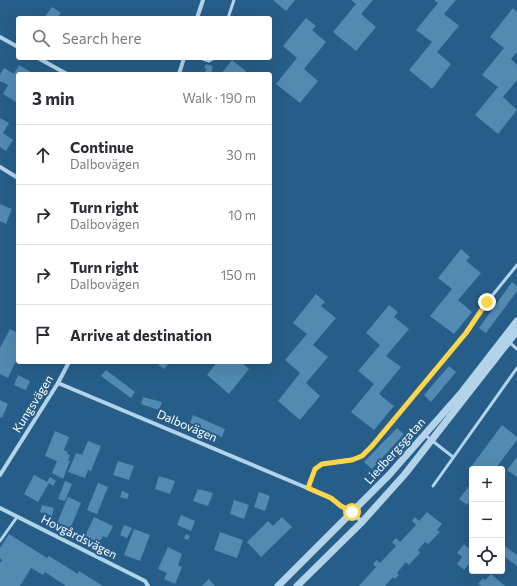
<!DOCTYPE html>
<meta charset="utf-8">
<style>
:root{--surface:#fff;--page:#f7f7f7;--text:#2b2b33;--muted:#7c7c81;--line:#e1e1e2}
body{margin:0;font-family:Commissioner,sans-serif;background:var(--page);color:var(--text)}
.controls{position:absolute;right:12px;bottom:12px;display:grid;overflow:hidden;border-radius:4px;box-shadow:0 4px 16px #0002}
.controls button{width:36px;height:36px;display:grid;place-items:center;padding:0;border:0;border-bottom:1px solid var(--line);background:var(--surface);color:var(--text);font:20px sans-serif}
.stop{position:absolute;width:12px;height:12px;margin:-9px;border:3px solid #ffd54a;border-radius:50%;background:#fff}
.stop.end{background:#ffd54a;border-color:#fff;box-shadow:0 1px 4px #0008}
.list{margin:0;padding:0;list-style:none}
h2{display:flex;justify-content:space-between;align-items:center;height:52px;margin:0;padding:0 16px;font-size:17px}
h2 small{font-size:13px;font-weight:400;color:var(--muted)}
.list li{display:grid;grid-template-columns:26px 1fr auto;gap:12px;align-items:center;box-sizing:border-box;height:60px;padding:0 16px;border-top:1px solid var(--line)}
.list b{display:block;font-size:15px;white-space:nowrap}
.list p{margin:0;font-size:13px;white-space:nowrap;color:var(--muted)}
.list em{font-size:13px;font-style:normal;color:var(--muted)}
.icon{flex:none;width:22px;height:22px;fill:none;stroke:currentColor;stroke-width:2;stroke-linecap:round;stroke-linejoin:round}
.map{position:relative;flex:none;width:517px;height:586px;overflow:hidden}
.search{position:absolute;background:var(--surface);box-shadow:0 4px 16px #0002;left:16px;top:16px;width:256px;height:44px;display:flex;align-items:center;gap:10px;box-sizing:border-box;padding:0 14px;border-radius:4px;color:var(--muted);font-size:15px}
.panel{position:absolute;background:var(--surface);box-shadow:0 4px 16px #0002;left:16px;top:72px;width:256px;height:292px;border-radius:4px}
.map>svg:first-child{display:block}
.building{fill:#528ab2}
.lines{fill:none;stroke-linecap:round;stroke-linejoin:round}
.service{stroke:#b3d3e9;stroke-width:3}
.minor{stroke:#b3d3e9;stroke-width:4}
.tertiary{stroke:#b3d3e9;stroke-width:7}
.route{stroke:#ffd54a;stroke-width:5}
.labels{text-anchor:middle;stroke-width:4;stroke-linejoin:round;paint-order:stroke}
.street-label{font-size:12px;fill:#fff;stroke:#265e89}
</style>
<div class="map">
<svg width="517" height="586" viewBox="0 0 517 586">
<rect width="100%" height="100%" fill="#265e89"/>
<!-- building -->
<g class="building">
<path d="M 273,0 L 295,0 L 286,11 Z"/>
<path d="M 351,0 L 373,0 L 361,14 L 376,27 L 356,51 L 333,32 L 356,4 Z"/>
<path d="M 434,0 L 456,0 L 444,14 L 459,26 L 437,52 L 451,64 L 432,89 L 409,70 L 432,42 L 416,30 L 438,3 Z"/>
<path d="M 52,7 L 61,13 L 57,18 L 44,18 Z"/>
<path d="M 513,8 L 517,12 L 517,52 L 511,59 L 517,65 L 517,80 L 503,97 L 517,110 L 498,134 L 475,115 L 498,87 L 482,75 L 504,48 L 490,37 Z"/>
<path d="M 306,18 L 316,26 L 312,30 L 326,42 L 304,69 L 318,81 L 300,103 L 276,84 L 297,58 L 283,46 Z"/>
<path d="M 232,60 L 246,71 L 243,74 L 221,74 Z"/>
<path d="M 206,64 L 213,66 L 211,74 L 205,72 L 207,69 L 204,68 Z"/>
<path d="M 19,65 L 34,74 L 18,74 L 18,98 L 16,102 L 3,94 L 8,85 L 0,81 L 0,75 L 4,68 L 14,74 Z"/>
<path d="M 0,118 L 9,123 L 3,133 L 13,140 L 6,151 L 0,147 Z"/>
<path d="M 0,204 L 12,209 L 6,224 L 0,221 Z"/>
<path d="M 461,249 L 470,257 L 466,261 L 481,273 L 458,300 L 472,312 L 454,334 L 430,316 L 452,289 L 438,278 Z"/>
<path d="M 512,282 L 517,286 L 517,291 L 486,333 L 479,328 Z"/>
<path d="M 316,294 L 325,302 L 321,306 L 336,318 L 313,345 L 328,357 L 306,383 L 320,396 L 300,420 L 278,401 L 300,373 L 285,360 L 307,334 L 293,323 Z"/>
<path d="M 389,305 L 398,312 L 394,317 L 409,329 L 386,356 L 401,367 L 379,394 L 394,406 L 374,430 L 351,412 L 374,384 L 358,371 L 380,345 L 366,333 Z"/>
<path d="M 10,329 L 18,333 L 18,360 L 17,359 L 8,378 L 0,374 L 0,348 Z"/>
<path d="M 155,362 L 170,362 L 164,369 Z"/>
<path d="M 217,362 L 241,362 L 249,369 L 229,394 L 207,375 Z"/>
<path d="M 449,366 L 456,372 L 431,402 L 424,395 Z"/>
<path d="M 106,370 L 135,392 L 131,398 L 101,376 Z"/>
<path d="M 18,375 L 30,381 L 26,390 L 14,385 Z"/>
<path d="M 143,397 L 162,402 L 159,410 L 141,404 Z"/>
<path d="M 0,400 L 8,404 L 2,418 L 0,417 Z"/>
<path d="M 193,415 L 225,429 L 222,437 L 190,423 Z"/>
<path d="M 502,425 L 517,437 L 517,440 L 495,469 L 474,469 L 471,467 Z"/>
<path d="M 397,428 L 404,434 L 372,469 L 364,462 Z"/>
<path d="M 55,431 L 69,437 L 64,450 L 68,452 L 67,454 L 70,455 L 68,461 L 70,461 L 63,479 L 52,473 L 57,461 L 45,456 Z"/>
<path d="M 88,441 L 101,446 L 91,471 L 88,470 L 85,478 L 68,472 L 76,453 L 82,455 Z"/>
<path d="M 517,457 L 517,477 L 507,470 Z"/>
<path d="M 118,461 L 134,466 L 129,480 L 113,475 Z"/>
<path d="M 34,475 L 47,482 L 50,477 L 56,481 L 53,486 L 49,483 L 38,502 L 24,494 Z"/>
<path d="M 159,476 L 175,481 L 170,494 L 155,489 Z"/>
<path d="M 65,481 L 72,484 L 65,501 L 58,499 Z"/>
<path d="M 472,482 L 472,499 L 467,505 L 459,499 Z"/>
<path d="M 98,483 L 108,487 L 97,514 L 87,510 Z"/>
<path d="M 198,489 L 213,493 L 208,506 L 193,501 Z"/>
<path d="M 122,491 L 129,494 L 127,499 L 120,497 Z"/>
<path d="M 259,492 L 270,496 L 265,511 L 254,507 Z"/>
<path d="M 68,497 L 81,503 L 70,529 L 57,523 Z"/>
<path d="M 234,500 L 249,505 L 244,519 L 230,514 Z"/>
<path d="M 42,505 L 54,508 L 52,516 L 40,512 Z"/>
<path d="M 427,512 L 442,524 L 437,530 L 440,532 L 428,544 L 425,542 L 418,550 L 420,553 L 409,565 L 406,562 L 397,573 L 399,575 L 395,579 L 393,577 L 385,586 L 359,586 L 376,567 L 373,564 L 377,560 L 380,563 L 396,546 L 392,542 L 396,538 L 400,542 L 416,525 L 412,521 L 415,517 L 419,521 Z"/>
<path d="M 181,515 L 195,521 L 191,531 L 177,525 Z"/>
<path d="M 94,517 L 113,526 L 107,538 L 103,536 L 99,543 L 85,536 Z"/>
<path d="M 282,517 L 292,527 L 261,557 L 247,542 L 268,521 L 273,526 Z"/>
<path d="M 124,525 L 132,528 L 127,538 L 120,535 Z"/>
<path d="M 134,529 L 150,535 L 140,561 L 124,555 Z"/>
<path d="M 220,532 L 243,540 L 237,558 L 214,550 Z"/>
<path d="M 9,534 L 47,558 L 49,556 L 78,574 L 79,571 L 103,586 L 66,586 L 45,572 L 43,575 L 31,568 L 20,586 L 0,586 L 0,563 L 2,560 L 0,558 L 0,548 Z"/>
<path d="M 186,534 L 190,536 L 188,540 L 184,538 Z"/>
<path d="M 464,544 L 472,552 L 472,566 L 469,564 L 464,570 L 457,564 L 462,557 L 457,553 Z"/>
<path d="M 502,544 L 517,555 L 517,566 L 502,555 Z"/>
<path d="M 168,547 L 182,554 L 178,565 L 182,567 L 175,584 L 164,579 L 167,573 L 158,569 Z"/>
<path d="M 491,574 L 505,586 L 481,586 L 478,584 L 483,578 L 485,580 Z"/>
<path d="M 209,579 L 215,586 L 202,586 Z"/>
</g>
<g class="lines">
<!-- service -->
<g class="service">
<path d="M 228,18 L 234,0"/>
<path d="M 200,58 L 209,61 L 214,58"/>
<path d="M 509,342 L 517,349"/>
<path d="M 425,435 L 453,457"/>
<path d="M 433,486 L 517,368"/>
<path d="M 308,488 L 315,469 L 322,464 L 352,459 L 362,456 L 372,446 L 465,333 L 487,302 L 517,265"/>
<path d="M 0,541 L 17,517"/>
</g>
<!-- minor -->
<g class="minor">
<path d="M 197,18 L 203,0"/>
<path d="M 0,37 L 18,47"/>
<path d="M 38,58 L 67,74"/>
<path d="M 179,74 L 184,58"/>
<path d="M 0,167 L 18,178"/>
<path d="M 58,383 L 331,498 L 341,506 L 352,512 L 362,522"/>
<path d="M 0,475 L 58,383 L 69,362"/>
<path d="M 0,508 L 145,581 L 148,586"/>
</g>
<!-- tertiary -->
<g class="tertiary">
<path d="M 278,586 L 389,475 L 462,392 L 517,321"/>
<path d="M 297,586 L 362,522 L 405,474 L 517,331"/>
</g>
</g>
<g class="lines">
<!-- route -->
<path class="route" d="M 352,512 L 341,506 L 331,498 L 308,488 L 315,469 L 322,464 L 352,460 L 362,456 L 372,446 L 466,333 L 487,302"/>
</g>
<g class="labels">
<!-- street labels -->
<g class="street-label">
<text transform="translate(33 404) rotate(-58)" y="4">Kungsvägen</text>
<text transform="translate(187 426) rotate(23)" y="4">Dalbovägen</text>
<text transform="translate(395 451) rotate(-48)" y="4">Liedbergsgatan</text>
<text transform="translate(79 537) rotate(27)" y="4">Hovgårdsvägen</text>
</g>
</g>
</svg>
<div class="controls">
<button>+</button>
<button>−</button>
<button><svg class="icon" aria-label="locate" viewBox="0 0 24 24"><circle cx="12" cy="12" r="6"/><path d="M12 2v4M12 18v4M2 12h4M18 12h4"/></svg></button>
</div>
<div class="stop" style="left:352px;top:512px"></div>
<div class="stop end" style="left:487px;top:302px"></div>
<div class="search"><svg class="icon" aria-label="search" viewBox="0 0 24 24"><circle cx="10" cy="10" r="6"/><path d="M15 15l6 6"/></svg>Search here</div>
<section class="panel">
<h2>3 min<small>Walk · 190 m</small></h2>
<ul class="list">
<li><svg class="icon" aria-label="ahead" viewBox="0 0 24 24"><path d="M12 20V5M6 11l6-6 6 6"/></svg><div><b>Continue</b><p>Dalbovägen</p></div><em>30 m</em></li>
<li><svg class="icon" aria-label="right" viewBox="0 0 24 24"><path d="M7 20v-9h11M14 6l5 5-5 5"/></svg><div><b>Turn right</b><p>Dalbovägen</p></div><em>10 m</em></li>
<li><svg class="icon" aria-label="right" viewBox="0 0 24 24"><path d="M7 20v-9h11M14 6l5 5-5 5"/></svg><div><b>Turn right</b><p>Dalbovägen</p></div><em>150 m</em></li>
<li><svg class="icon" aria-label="arrive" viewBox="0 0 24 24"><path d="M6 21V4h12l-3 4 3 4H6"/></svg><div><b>Arrive at destination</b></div></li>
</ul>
</section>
</div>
